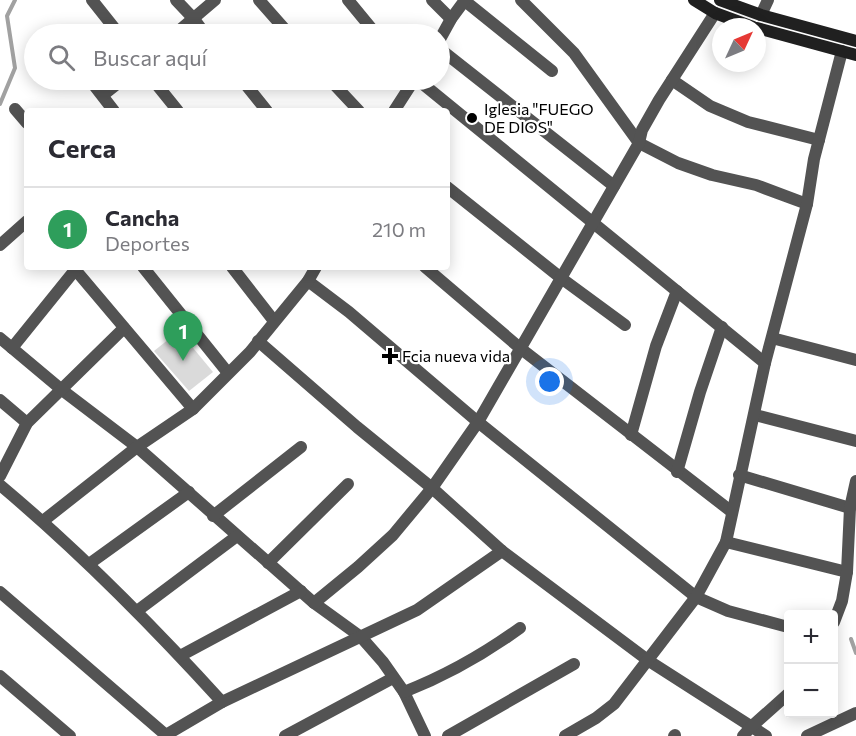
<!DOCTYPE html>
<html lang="es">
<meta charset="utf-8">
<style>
:root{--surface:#fff;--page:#f7f7f7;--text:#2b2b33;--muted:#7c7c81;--line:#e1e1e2;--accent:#000}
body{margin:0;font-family:Commissioner,sans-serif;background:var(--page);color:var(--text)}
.controls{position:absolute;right:18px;bottom:18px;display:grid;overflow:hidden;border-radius:6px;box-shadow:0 3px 15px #0003}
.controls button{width:54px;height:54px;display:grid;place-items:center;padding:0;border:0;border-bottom:2px solid var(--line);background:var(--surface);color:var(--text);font:30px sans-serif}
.compass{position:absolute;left:712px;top:18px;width:54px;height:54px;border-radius:50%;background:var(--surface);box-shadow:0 3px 15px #0003;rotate:46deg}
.you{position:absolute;left:550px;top:382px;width:21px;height:21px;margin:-15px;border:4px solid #fff;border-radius:50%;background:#1a73e8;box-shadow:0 0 0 9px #1a73e833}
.badge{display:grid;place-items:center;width:39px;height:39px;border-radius:50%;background:var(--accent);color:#fff;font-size:20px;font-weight:700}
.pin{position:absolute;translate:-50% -50px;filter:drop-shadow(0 2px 3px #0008)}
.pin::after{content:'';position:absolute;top:32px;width:21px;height:18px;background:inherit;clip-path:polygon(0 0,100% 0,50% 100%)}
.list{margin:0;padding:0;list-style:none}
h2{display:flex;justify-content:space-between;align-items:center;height:78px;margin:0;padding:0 24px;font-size:26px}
h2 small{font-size:20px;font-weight:400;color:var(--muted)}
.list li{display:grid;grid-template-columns:39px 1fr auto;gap:18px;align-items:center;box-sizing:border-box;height:84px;padding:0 24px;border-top:2px solid var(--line)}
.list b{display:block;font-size:22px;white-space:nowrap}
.list p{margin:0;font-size:20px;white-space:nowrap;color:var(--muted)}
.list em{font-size:20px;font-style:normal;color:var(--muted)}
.icon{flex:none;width:33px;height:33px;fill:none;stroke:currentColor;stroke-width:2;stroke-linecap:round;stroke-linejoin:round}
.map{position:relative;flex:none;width:856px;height:736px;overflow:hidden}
.search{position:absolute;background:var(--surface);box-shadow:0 3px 15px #0003;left:24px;top:24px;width:426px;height:66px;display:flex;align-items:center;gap:15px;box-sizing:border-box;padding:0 21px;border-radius:33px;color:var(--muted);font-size:22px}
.panel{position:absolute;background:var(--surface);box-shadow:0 3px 15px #0003;left:24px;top:108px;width:426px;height:162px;border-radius:6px}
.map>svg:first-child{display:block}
.green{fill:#dadada}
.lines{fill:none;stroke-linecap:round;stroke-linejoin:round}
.stream{stroke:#a1a1a1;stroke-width:4}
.street{stroke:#535353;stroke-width:12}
.secondary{stroke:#202020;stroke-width:12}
.poi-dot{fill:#000;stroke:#fff;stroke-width:2}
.labels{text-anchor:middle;stroke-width:4.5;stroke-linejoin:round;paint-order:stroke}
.poi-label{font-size:16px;fill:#000;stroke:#fff;text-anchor:start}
</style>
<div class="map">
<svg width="856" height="736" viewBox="0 0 856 736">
<rect width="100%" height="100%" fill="#fff"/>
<!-- green -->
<path class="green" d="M 179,331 L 213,372 L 189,391 L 154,351 Z"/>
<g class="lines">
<!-- stream -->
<g class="stream">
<path d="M 0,104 L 15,68 L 7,16 L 15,0"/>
<path d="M 851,639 L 856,653"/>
</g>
<!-- street -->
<g class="street">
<path d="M 92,0 L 119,34"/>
<path d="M 176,0 L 194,19 L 205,34"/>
<path d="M 259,0 L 289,34"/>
<path d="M 348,0 L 376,34"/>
<path d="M 432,0 L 451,19"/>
<path d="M 521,0 L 574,53 L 639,143 L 678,163 L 712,175 L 756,185 L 807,204"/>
<path d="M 465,1 L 552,71"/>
<path d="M 761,15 L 768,0"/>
<path d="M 175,34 L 215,0"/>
<path d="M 440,39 L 451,19 L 465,0"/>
<path d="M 440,49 L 614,186"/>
<path d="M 90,80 L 114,111"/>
<path d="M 153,80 L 178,111"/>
<path d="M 242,80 L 267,111"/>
<path d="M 330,80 L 359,111"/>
<path d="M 418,80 L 765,363"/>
<path d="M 672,80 L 710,106 L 748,122 L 819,140"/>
<path d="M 103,95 L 122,80"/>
<path d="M 15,109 L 27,123"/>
<path d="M 394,111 L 414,80"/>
<path d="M 447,187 L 561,278 L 625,325"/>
<path d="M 0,245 L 27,221"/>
<path d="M 73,267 L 193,409"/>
<path d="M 143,267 L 228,373"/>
<path d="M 232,267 L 274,321"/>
<path d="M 425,267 L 520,348 L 732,512"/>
<path d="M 308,281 L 349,312 L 478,422 L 696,597 L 728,611 L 788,627"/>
<path d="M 0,338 L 62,390 L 137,447 L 314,603 L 361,637 L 383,662 L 404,692 L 425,736"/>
<path d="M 772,338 L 856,360"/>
<path d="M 258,341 L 357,427 L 432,488 L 502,551 L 649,661 L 766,736"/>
<path d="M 12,348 L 75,270"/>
<path d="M 0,400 L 27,423"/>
<path d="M 755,415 L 856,441"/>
<path d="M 631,435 L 656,346 L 677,291"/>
<path d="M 677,472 L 700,392 L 722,327"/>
<path d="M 739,475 L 850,508"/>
<path d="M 0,476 L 27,423 L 124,328"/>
<path d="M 0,485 C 80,552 152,625 222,702"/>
<path d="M 213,516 L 301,447"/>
<path d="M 43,521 L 137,447 L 193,409 L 250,352 L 308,281 L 316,267"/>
<path d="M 726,542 L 847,572"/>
<path d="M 268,563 L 348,484"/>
<path d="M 89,564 L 189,492"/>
<path d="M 0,592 L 167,736"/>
<path d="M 314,603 L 358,567 L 393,535 L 432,488 L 478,422 L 639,143 L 642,130 L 659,100 L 715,13"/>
<path d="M 137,611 L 237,536"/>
<path d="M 834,622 L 842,601 L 847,572 L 850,508 L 856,481"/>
<path d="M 180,656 L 301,591"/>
<path d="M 0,676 L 70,736"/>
<path d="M 404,692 C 445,676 484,654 520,628"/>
<path d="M 166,735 L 222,702 L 417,610 L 502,551"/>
<path d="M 285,736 L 393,678"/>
<path d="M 448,736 L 574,664"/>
<path d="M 565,736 L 596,718 L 614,704 L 696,597 L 726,542 L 765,363 L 807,204 L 814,159 L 842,51"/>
<path d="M 674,736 L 675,735"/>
<path d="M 743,736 L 751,727 L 788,694"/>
<path d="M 807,736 L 856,713"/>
</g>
<!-- secondary -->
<g class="secondary">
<path d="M 694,0 L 715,13 L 753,27"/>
<path d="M 720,0 L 761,15 L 856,41"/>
<path d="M 757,28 L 856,55"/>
</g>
</g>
<!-- markers -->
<g class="poi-dot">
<circle cx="472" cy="118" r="6"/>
<path d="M387 347h6v6h6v6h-6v6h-6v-6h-6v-6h6z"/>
</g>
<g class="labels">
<!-- poi labels -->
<g class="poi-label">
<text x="484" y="115">Iglesia "FUEGO<tspan x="484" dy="18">DE DIOS"</tspan></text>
<text x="402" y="362">Fcia nueva vida</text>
</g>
</g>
</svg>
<div class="controls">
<button>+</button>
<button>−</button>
</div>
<svg class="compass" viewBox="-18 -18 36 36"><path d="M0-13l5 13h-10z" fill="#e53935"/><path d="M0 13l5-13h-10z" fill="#7c7c81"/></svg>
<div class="you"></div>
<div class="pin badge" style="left:183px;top:361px;background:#2e9e5b">1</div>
<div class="search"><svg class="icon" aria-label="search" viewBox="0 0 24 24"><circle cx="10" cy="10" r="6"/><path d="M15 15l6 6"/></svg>Buscar aquí</div>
<section class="panel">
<h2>Cerca<small></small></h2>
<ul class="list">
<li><span class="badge" style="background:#2e9e5b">1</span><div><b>Cancha</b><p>Deportes</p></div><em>210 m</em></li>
</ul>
</section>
</div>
